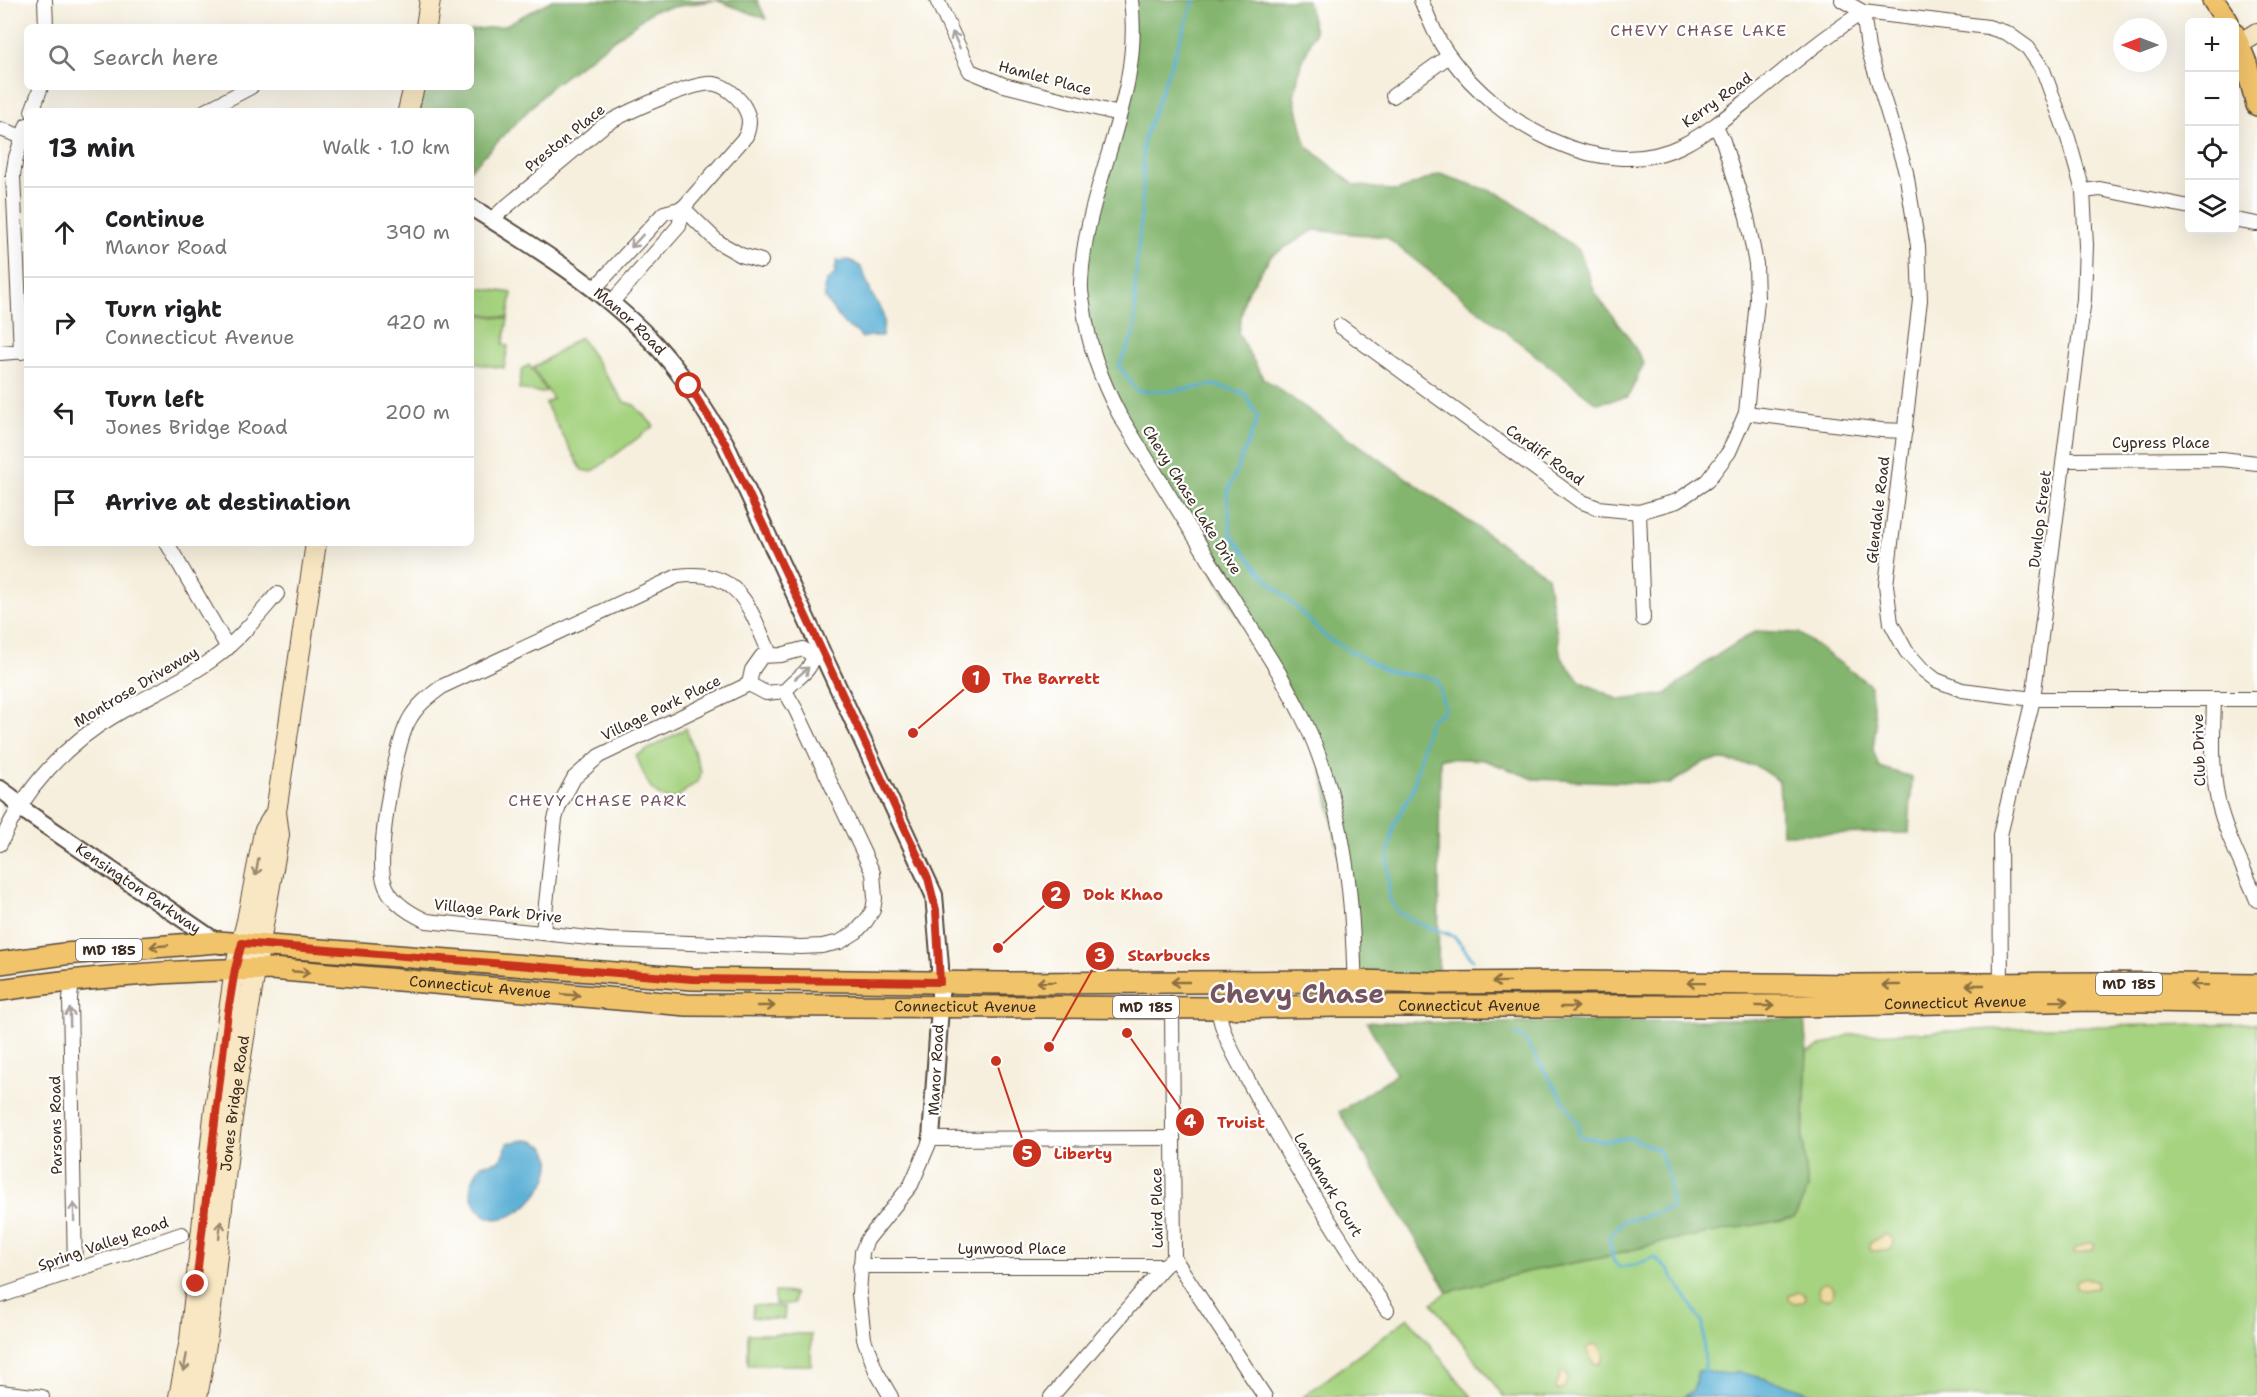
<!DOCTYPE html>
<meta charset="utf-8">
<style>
:root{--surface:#fff;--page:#f6f6f6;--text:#202124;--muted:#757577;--line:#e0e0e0}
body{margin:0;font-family:"Shantell Sans",sans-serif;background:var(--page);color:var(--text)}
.controls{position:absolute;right:18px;top:18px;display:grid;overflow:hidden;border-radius:9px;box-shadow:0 6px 24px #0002}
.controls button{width:54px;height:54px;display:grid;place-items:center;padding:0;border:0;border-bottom:2px solid var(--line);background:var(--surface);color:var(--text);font:30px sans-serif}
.compass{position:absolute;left:2113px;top:18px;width:54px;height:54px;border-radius:50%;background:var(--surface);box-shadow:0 6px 24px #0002;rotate:270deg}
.stop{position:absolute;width:18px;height:18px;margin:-14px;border:4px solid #c8321e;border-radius:50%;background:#fff}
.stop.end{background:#c8321e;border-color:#fff;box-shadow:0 2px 6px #0008}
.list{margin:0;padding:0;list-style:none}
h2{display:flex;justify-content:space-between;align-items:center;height:78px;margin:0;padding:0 24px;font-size:26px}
h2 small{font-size:20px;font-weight:400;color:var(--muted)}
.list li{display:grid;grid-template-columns:39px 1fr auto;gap:18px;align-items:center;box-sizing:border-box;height:90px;padding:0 24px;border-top:2px solid var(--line)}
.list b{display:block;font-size:22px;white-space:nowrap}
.list p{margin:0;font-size:20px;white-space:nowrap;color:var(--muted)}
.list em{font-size:20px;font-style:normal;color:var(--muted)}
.icon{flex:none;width:33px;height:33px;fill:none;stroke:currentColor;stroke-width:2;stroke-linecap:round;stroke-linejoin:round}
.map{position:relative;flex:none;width:2257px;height:1397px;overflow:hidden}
.search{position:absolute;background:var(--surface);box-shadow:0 6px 24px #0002;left:24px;top:24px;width:450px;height:66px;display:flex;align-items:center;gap:15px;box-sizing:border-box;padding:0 21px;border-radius:9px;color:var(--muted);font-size:22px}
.panel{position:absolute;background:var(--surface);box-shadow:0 6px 24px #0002;left:24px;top:108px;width:450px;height:438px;border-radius:9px}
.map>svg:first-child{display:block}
.green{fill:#a6d380;stroke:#707e4f;stroke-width:1.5}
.forest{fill:#84b56e;stroke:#607046;stroke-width:1.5}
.sand{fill:#eeda9e;stroke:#94825e;stroke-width:1.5}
.water{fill:#57aed4;stroke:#496c79;stroke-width:1.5}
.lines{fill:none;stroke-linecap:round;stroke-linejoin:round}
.stream{stroke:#57aed4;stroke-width:3}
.minor-casing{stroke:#57483b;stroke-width:16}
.tertiary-casing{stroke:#57483b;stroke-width:20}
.secondary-casing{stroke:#57483b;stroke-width:22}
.primary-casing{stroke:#57483b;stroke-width:24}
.minor{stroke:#fff;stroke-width:14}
.tertiary{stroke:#fff;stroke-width:16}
.secondary{stroke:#f9e7c3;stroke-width:20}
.primary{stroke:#f1c36a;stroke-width:21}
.oneway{stroke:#a79f9a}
.oneway2{stroke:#9a8870}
.oneway3{stroke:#8d6f40}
.route{stroke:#c8321e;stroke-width:8}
.labels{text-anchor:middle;stroke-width:4.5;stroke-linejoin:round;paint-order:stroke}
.shield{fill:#fff;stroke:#766a62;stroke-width:1.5}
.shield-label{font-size:14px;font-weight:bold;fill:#3b2a1e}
.street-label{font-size:15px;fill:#3b2a1e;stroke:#fff}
.neighbourhood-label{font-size:16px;letter-spacing:1.5px;fill:#755660;stroke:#fff}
.town-label{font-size:27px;font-weight:bold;fill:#755660;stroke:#fff}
.leader{fill:none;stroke:#c8321e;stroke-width:2}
.callout-dot{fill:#c8321e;stroke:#fff;stroke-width:2}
.mark-label{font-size:18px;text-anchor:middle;font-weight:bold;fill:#fff}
.callout-label{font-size:16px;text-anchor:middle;font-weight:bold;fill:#c8321e;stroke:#fff;stroke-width:4.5;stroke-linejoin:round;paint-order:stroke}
</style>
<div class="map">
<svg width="2257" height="1397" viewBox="0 0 2257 1397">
<rect width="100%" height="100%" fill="#fff"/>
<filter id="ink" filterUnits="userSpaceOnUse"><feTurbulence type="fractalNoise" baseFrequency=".0167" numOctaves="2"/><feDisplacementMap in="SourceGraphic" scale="12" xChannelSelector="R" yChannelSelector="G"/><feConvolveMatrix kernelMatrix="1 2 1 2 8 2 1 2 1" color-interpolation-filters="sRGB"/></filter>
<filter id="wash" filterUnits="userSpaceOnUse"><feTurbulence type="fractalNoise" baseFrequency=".008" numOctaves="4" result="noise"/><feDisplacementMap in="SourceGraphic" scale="24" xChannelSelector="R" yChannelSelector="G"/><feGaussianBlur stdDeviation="1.35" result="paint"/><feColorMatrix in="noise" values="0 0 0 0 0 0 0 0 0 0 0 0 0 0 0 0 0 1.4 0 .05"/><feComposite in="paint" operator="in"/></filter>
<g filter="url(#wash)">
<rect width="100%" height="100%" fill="#f6efdd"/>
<!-- green -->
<g class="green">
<path d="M 473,287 L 512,293 L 508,318 L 471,312 Z"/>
<path d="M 471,313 L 508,319 L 503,345 L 508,346 L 504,368 L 471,363 Z"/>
<path d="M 580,337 L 624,402 L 634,405 L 654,426 L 592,472 L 582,470 L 579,465 L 545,403 L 553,399 L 533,368 Z"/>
<path d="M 529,365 L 546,391 L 542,393 L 519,389 L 522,369 Z"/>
<path d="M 686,728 L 701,772 L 699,780 L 675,799 C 649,800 645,775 636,756 Z"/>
<path d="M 2257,1023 L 2257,1397 L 1504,1397 L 1432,1303 L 1448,1292 L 1526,1272 L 1600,1258 L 1671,1240 L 1808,1189 L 1803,1139 L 1807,1052 L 1848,1035 L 2049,1027 Z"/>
<path d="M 775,1292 L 794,1293 L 794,1304 L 775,1304 Z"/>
<path d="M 753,1305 L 785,1307 L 784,1320 L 752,1317 Z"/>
<path d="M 1408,1318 L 1472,1397 L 1303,1397 Z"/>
<rect x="748" y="1334" width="63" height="31"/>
</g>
<!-- forest -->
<g class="forest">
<path d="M 552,0 L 757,0 L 766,19 L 716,0 L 654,10 L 551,87 L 471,169 L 471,111 L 408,111 L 414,87 L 471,87 L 471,30 L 504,26 Z"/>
<path d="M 1131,0 L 1307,0 L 1315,32 L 1300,67 L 1294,96 L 1306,145 L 1354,185 L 1397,191 L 1440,174 L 1500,194 L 1579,250 L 1596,295 L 1627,335 L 1644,363 L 1628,397 L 1596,403 L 1386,237 L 1314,230 L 1271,256 L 1245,296 L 1238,333 L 1263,378 L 1547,576 L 1561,658 L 1580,681 L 1620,700 L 1666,694 L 1705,663 L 1755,631 L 1799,633 L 1870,685 L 1876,725 L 1873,750 L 1879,767 L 1912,777 L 1909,833 L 1782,834 L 1779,781 L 1756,766 L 1723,760 L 1706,761 L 1670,784 L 1534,779 L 1484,760 L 1440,758 L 1438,983 L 1355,981 L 1354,929 L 1319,754 L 1101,380 L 1080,284 L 1132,52 Z"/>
<path d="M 1804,1019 L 1807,1052 L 1803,1139 L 1808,1189 L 1794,1218 L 1671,1240 L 1600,1258 L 1526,1272 L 1448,1292 L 1339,1112 L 1396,1074 L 1367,1022 L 1479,1023 Z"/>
</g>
<!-- sand -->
<g class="sand">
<path d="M 1884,1234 L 1890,1236 L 1894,1241 L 1892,1249 L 1885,1251 L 1872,1251 L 1869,1247 L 1870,1243 Z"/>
<path d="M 2090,1242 L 2095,1245 L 2093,1250 L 2074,1254 L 2074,1249 Z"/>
<path d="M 2085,1277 L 2096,1282 L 2096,1288 L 2084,1290 L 2076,1288 L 2077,1280 Z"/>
<circle cx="1826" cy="1291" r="8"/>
<path d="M 1798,1291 L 1804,1295 L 1805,1299 L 1803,1302 L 1794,1303 L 1789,1299 L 1789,1295 Z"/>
<path d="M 1593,1344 L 1599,1346 L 1604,1355 L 1601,1363 L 1597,1364 L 1593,1363 L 1587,1349 Z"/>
<path d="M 1561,1372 L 1567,1374 L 1567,1381 L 1564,1388 L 1557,1390 L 1556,1387 Z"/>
</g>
<!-- water -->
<g class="water">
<path d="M 850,260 L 861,267 L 872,295 L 882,311 L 884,320 L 882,336 L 870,336 L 862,338 L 858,333 L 845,325 L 825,299 L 824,288 L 826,282 L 834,275 L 837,261 Z"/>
<path d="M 525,1140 C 593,1146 505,1258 475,1204 C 467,1191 473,1176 481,1165 L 498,1161 L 505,1152 L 507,1143 Z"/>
<path d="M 1698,1371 L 1730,1374 L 1736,1371 L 1788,1385 L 1821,1397 L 1683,1397 L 1693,1391 Z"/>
</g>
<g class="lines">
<!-- stream -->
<g class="stream">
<path d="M 1194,0 L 1143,142 L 1143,192 L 1135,287 L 1135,331 L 1119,366 L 1137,391 L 1171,391 L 1214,385 L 1244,393 L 1258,418 L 1227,493 L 1231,535 L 1262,574 L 1327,638 L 1386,671 L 1437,679 L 1445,710 L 1429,721 L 1412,792 L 1394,824 L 1388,856 L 1389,898 L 1399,913 L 1425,926 L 1454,936 L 1473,960"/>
<path d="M 1516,1034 L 1524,1039 L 1578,1123 L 1579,1136 L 1603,1141 L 1631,1138 L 1659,1150 L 1669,1177 L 1671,1208 L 1642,1217 L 1623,1221 L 1609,1237 L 1613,1260 L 1619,1267 L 1636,1265 L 1654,1257 L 1669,1271 L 1703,1324 L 1705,1373"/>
</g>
</g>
</g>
<g filter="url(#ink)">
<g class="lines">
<defs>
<g id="minor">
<path d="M 45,0 L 46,27"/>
<path d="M 937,0 L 970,71 L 1004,85 L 1119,114"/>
<path d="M 1131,0 C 1144,99 1084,186 1081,283 C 1080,292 1083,301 1084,310 C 1089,348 1101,380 1119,414 L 1279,673 C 1294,700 1309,727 1319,756 C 1349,837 1354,920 1355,1006"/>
<path d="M 1421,0 C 1429,19 1437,40 1450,57 C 1498,123 1601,186 1683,145 C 1709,132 1731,113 1754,95 C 1789,66 1824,37 1863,12 L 1868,48 L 1906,172 L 1918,246 L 1920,300 L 1886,585 L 1891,623 L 1906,651 L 1922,669 L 1936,680 L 1962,690 L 2033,699 L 2257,699"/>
<path d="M 1842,0 L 1863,12 L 1988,27 L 2007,33 L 2028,48 L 2043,70 L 2068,138 L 2083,191 L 2086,245 L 2084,299 L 2033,699 L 2000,835 L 2001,992"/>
<path d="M 1393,96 L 1449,56"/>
<path d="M 32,111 L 41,87"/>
<path d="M 205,111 L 251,87"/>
<path d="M 0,129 L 23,137"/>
<path d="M 2083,191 L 2100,189 L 2190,207"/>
<path d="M 683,208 L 718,242 L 741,255 L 761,261"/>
<path d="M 492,220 L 501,211 L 603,126 C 622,114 695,80 715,84 C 725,86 735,94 741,102 C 750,115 751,122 746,136 L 683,208 L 679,226 L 611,303"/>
<path d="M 2234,220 L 2257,224"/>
<path d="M 594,289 L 664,213 L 683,208"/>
<path d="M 1340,326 L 1580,501 L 1598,508 L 1639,512 L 1677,501 L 1707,481 L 1729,452 L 1746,413 L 1757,300 L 1756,264 L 1747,217 L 1723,141 L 1716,126"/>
<path d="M 21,352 L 13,175 L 16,157 L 27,125"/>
<path d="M 0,353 L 27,351"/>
<path d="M 1746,413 L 1881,430 L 1905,431"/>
<path d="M 2064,460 L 2222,459 L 2257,463"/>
<path d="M 1639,512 L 1643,619"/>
<path d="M 167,543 L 228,648"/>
<path d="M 770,654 C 749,606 739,568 678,576 L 443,686 C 428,697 416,706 408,722 C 395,746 376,855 384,881 C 389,901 409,913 427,921 L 608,940 L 801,947 L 822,946 L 840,942 L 856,932 L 866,921 L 873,910 L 875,898 L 873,873 L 796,710 L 785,691"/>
<path d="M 749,684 L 766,693 L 785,691 C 795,678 812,672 813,655"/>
<path d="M 749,684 L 752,670 L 762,656 L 781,655 L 803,649 L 813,655"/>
<path d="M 2214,700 C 2213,733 2211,768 2218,801 C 2226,835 2244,868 2257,900"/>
<path d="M 0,844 C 24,789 65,744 117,714 C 149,695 183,681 213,659 C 238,641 257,617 277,594"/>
<path d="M 543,932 L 555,819 L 559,806 L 574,778 L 599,756 L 749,684"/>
<path d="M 72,980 L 70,999 L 75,1270"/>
<path d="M 1218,1008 C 1222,1037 1239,1063 1252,1088 C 1292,1164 1339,1238 1387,1310"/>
<path d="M 1174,1258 L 1265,1397"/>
<path d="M 860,1266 L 1164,1266"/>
<path d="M 0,1296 L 182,1234"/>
<path d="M 0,1392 L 42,1397"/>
<path d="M 891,1397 L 876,1371 L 864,1339 L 859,1294 L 862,1252 L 867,1240 L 911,1185 L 931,1139 L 1172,1138"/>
<path d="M 1051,1397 L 1164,1266 L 1174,1258 L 1172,1007"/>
</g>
<g id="tertiary">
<path id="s1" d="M 471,207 C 534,246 599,286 651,340 C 681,371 703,407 725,443 L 934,895 L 940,966 L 940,1007 L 931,1139"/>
<path id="s2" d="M 0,789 L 11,797 L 19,807 L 221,945"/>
</g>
<g id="secondary">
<path d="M 426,27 L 430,0"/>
<path d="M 2239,44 L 2257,33"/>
<path d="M 408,111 L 414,87"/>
<path d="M 179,1397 L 190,1340 L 214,1116 L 235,969 L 247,921 L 264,832 L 276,812"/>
<path id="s3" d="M 197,1397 C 215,1305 220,1211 232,1118 C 245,1023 262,929 279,835 L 276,812 L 316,543"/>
</g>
<g id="primary">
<path d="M 2213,0 L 2228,22"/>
<path d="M 2234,34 L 2246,63 L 2257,105"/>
<path d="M 0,963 L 64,954 L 218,942 L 692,979 L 1004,983 L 1355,981 L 1438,983 L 1577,982 L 1854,985 L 2096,983 L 2257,985"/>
<path id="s4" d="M 0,990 C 90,977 180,970 271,969 L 687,1005 L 1218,1008 L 1339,1006 L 1796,1006 L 2093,1000 L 2257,1003"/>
</g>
</defs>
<!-- minor casing -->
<use href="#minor" class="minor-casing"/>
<!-- tertiary casing -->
<use href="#tertiary" class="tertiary-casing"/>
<!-- secondary casing -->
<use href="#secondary" class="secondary-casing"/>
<!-- primary casing -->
<use href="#primary" class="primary-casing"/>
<!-- minor -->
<use href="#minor" class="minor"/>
<!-- tertiary -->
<use href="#tertiary" class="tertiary"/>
<!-- secondary -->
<use href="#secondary" class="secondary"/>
<!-- primary -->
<use href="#primary" class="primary"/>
</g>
<!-- one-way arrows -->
<defs><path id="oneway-shaft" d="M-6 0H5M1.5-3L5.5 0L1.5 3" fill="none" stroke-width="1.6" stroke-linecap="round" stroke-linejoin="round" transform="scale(1.5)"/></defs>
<g class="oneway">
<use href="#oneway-shaft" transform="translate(956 40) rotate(-115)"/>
<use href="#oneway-shaft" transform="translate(637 241) rotate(133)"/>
<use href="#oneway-shaft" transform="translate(802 673) rotate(-40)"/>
<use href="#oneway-shaft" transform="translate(70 1017) rotate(-91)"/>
<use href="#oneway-shaft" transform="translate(74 1212) rotate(-91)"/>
</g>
<g class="oneway2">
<use href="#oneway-shaft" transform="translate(257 867) rotate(100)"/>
<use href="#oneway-shaft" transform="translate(220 1230) rotate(-84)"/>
<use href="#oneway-shaft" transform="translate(185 1363) rotate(101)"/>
</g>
<g class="oneway3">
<use href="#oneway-shaft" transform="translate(159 946) rotate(175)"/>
<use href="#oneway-shaft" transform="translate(301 972) rotate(5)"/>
<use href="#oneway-shaft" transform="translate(1046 982) rotate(179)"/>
<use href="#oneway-shaft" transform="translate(1180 982) rotate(180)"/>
<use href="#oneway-shaft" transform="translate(1501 982) rotate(179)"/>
<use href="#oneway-shaft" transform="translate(1696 983) rotate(-179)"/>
<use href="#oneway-shaft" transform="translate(1891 985) rotate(180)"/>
<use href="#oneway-shaft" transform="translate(1975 985) rotate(180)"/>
<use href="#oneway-shaft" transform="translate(2199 985) rotate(-179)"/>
<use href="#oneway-shaft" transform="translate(571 995) rotate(5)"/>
<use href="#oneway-shaft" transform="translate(2059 1001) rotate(-1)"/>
<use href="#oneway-shaft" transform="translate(766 1006)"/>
<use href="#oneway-shaft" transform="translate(1765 1006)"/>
<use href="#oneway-shaft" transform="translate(1570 1007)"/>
</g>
</g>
<g class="lines" filter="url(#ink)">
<!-- route -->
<path class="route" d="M 196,1284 L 228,1012 L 235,969 L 242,943 L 692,979 L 940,982 L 936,910 L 928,878 L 725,443 L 689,386"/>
</g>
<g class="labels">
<!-- shield labels -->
<g class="shield">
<rect x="76" y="939" width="66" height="22" rx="4.5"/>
<rect x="2096" y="973" width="66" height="22" rx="4.5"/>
<rect x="1113" y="996" width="66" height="22" rx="4.5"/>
</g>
<g class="shield-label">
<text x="109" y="955">MD 185</text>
<text x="2129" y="989">MD 185</text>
<text x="1146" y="1012">MD 185</text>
</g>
<!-- street labels -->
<g class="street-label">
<text transform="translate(1045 78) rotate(15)" y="5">Hamlet Place</text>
<text transform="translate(1717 100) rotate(-36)" y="5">Kerry Road</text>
<text transform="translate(565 138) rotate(-39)" y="5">Preston Place</text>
<text dy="5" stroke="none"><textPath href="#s1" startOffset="196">Manor Road</textPath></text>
<text x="2161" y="448">Cypress Place</text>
<text transform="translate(1545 455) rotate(36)" y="5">Cardiff Road</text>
<text transform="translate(1192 500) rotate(58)" y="5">Chevy Chase Lake Drive</text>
<text transform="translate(1878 510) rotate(-83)" y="5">Glendale Road</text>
<text transform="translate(2040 519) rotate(-83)" y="5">Dunlop Street</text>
<text transform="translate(136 687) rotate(-31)" y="5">Montrose Driveway</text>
<text transform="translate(661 708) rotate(-26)" y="5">Village Park Place</text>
<text transform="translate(2199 750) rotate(-92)" y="5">Club Drive</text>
<text dy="5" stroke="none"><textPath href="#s2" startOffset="171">Kensington Parkway</textPath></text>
<text transform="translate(498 911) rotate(6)" y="5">Village Park Drive</text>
<text dy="5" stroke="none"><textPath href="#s4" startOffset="482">Connecticut Avenue</textPath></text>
<text dy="5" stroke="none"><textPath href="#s4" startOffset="1958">Connecticut Avenue</textPath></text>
<text dy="5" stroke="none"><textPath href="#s4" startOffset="1472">Connecticut Avenue</textPath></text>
<text dy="5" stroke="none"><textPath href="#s4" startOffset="968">Connecticut Avenue</textPath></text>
<text transform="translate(936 1070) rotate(-87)" y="5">Manor Road</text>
<text dy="5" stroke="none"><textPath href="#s3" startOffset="296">Jones Bridge Road</textPath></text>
<text transform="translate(56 1125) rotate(-91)" y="5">Parsons Road</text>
<text transform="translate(1328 1185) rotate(59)" y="5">Landmark Court</text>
<text transform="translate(1157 1208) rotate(-91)" y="5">Laird Place</text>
<text transform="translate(103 1244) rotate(-19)" y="5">Spring Valley Road</text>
<text x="1012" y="1254">Lynwood Place</text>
</g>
<!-- neighbourhood labels -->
<g class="neighbourhood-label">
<text x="1699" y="36">CHEVY CHASE LAKE</text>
<text x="598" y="806">CHEVY CHASE PARK</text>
</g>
<!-- town labels -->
<g class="town-label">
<text x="1297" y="1003">Chevy Chase</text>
</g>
</g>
<!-- callouts -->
<path class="leader" d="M913 733L976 679M998 948L1056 895M1049 1047L1100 956M1127 1033L1190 1122M996 1061L1027 1153"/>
<g class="callout-dot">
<circle cx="913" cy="733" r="6"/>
<circle cx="998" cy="948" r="6"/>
<circle cx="1049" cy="1047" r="6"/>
<circle cx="1127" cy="1033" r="6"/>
<circle cx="996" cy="1061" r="6"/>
<circle cx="976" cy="679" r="15"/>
<circle cx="1056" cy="895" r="15"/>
<circle cx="1100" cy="956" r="15"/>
<circle cx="1190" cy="1122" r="15"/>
<circle cx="1027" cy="1153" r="15"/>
</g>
<g class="mark-label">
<text x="976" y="685">1</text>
<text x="1056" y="901">2</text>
<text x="1100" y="962">3</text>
<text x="1190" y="1128">4</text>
<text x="1027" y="1160">5</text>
</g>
<g class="callout-label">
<text x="1051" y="684">The Barrett</text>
<text x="1123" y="900">Dok Khao</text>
<text x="1169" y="961">Starbucks</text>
<text x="1241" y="1128">Truist</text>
<text x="1083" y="1159">Liberty</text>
</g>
</svg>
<div class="controls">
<button>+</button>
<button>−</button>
<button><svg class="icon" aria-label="locate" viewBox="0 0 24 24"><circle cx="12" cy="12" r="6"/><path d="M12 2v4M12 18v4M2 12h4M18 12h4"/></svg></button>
<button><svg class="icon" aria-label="layers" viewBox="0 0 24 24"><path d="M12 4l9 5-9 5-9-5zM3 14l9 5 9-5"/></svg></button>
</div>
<svg class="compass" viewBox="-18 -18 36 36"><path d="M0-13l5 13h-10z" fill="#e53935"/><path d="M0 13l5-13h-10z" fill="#757577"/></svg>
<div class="stop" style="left:689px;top:386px"></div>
<div class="stop end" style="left:196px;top:1284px"></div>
<div class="search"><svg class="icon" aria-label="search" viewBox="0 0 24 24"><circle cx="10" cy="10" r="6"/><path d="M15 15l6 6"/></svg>Search here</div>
<section class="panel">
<h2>13 min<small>Walk · 1.0 km</small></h2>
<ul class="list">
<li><svg class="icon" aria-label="ahead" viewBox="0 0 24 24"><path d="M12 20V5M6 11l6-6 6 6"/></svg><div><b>Continue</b><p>Manor Road</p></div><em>390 m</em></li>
<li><svg class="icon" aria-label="right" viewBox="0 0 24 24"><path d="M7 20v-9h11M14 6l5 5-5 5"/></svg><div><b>Turn right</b><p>Connecticut Avenue</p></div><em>420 m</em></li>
<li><svg class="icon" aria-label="left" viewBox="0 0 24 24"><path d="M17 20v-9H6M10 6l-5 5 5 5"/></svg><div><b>Turn left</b><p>Jones Bridge Road</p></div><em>200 m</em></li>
<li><svg class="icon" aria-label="arrive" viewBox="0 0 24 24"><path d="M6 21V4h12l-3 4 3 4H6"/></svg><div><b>Arrive at destination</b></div></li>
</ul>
</section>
</div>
